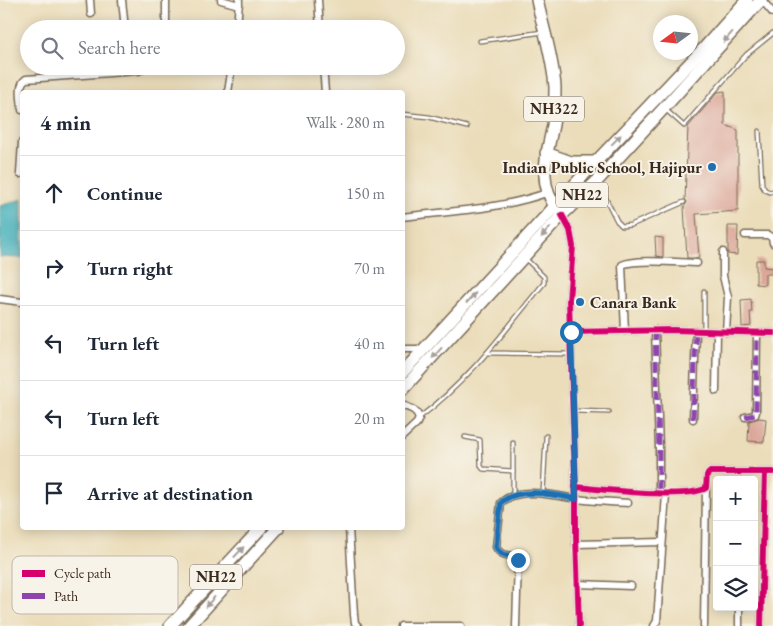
<!DOCTYPE html>
<meta charset="utf-8">
<style>
:root{--surface:#fff;--page:#f6f6f7;--text:#1f2937;--muted:#747a83;--line:#e0e1e3}
body{margin:0;font-family:"EB Garamond",serif;background:var(--page);color:var(--text)}
.controls{position:absolute;right:15px;bottom:15px;display:grid;overflow:hidden;border-radius:5px;box-shadow:0 2px 12px #0003}
.controls button{width:45px;height:45px;display:grid;place-items:center;padding:0;border:0;border-bottom:1px solid var(--line);background:var(--surface);color:var(--text);font:25px sans-serif}
.compass{position:absolute;left:653px;top:15px;width:45px;height:45px;border-radius:50%;background:var(--surface);box-shadow:0 2px 12px #0003;rotate:255deg}
.stop{position:absolute;width:15px;height:15px;margin:-11px;border:4px solid #1f6fb2;border-radius:50%;background:#fff}
.stop.end{background:#1f6fb2;border-color:#fff;box-shadow:0 1px 5px #0008}
.list{margin:0;padding:0;list-style:none}
h2{display:flex;justify-content:space-between;align-items:center;height:65px;margin:0;padding:0 20px;font-size:21px}
h2 small{font-size:16px;font-weight:400;color:var(--muted)}
.list li{display:grid;grid-template-columns:32px 1fr auto;gap:15px;align-items:center;box-sizing:border-box;height:75px;padding:0 20px;border-top:1px solid var(--line)}
.list b{display:block;font-size:19px;white-space:nowrap}
.list em{font-size:16px;font-style:normal;color:var(--muted)}
.icon{flex:none;width:28px;height:28px;fill:none;stroke:currentColor;stroke-width:2;stroke-linecap:round;stroke-linejoin:round}
.map{position:relative;flex:none;width:773px;height:626px;overflow:hidden}
.search{position:absolute;background:var(--surface);box-shadow:0 2px 12px #0003;left:20px;top:20px;width:385px;height:55px;display:flex;align-items:center;gap:12px;box-sizing:border-box;padding:0 18px;border-radius:28px;color:var(--muted);font-size:19px}
.panel{position:absolute;background:var(--surface);box-shadow:0 2px 12px #0003;left:20px;top:90px;width:385px;height:440px;border-radius:5px}
.map>svg:first-child{display:block}
.water{fill:#3eaeb9;stroke:#3c6c6c}
.building{fill:#daa395}
.lines{fill:none;stroke-linecap:round;stroke-linejoin:round}
.service-casing{stroke:#796955;stroke-width:5.5}
.minor-casing{stroke:#796955;stroke-width:9}
.trunk-casing{stroke:#796955;stroke-width:14}
.service{stroke:#fff;stroke-width:3}
.minor{stroke:#fff;stroke-width:6}
.trunk{stroke:#fff;stroke-width:11}
.quiet{stroke:#8e44ad;stroke-width:5;stroke-dasharray:10 5;stroke-linecap:butt}
.cycleway-casing{stroke:#f7f3e8;stroke-width:9}
.cycleway{stroke:#d6006c;stroke-width:6}
.oneway{fill:#a79f9a}
.route{stroke:#1f6fb2;stroke-width:6}
.poi-dot{fill:#1f6fb2;stroke:#f7f3e8;stroke-width:2}
.labels{text-anchor:middle;stroke-width:4;stroke-linejoin:round;paint-order:stroke}
.shield{fill:#f7f3e8;stroke:#73665b;stroke-width:1}
.shield-label{font-size:15px;font-weight:bold;fill:#3b2a1e}
.poi-label{font-size:16px;font-weight:bold;fill:#3b2a1e;stroke:#f7f3e8;text-anchor:end}
.key{fill:#f7f3e8;stroke:#bfb7ab;stroke-width:1}
.key-label{font-size:14px;fill:#3b2a1e}
</style>
<div class="map">
<svg width="773" height="626" viewBox="0 0 773 626">
<rect width="100%" height="100%" fill="#f7f3e8"/>
<filter id="ink" filterUnits="userSpaceOnUse"><feTurbulence type="fractalNoise" baseFrequency=".02" numOctaves="2"/><feDisplacementMap in="SourceGraphic" scale="10" xChannelSelector="R" yChannelSelector="G"/><feConvolveMatrix kernelMatrix="1 2 1 2 8 2 1 2 1" color-interpolation-filters="sRGB"/></filter>
<filter id="wash" filterUnits="userSpaceOnUse"><feTurbulence type="fractalNoise" baseFrequency=".0096" numOctaves="4" result="noise"/><feDisplacementMap in="SourceGraphic" scale="20" xChannelSelector="R" yChannelSelector="G"/><feGaussianBlur stdDeviation="1.12" result="paint"/><feColorMatrix in="noise" values="0 0 0 0 0 0 0 0 0 0 0 0 0 0 0 0 0 1.4 0 .05"/><feComposite in="paint" operator="in"/></filter>
<g filter="url(#wash)">
<rect width="100%" height="100%" fill="#ebddba"/>
<!-- water -->
<path class="water" d="M 22,199 L 22,258 L 0,257 L 0,206 Z"/>
<g id="blocks">
<!-- building -->
<g class="building">
<path d="M 725,91 L 725,125 L 738,130 L 738,211 L 696,214 L 699,258 L 687,258 L 684,207 L 687,202 L 685,199 L 688,127 L 718,92 Z"/>
<path d="M 728,226 L 738,226 L 737,255 L 728,254 Z"/>
<path d="M 655,237 L 663,238 L 663,257 L 656,256 Z"/>
<path d="M 756,260 L 764,260 L 764,267 L 773,268 L 773,274 L 765,274 L 765,285 L 756,284 Z"/>
<path d="M 751,299 L 752,312 L 750,312 L 751,326 L 742,327 L 741,300 Z"/>
<path d="M 759,418 L 766,419 L 764,442 L 748,441 L 749,421 Z"/>
</g>
</g>
</g>
<g filter="url(#ink)">
<use href="#blocks" fill-opacity="0" stroke="#796955" stroke-width="1"/>
<g class="lines">
<defs>
<g id="service">
<path d="M 480,41 L 543,32"/>
<path d="M 666,110 L 684,126 L 746,55 L 773,33"/>
<path d="M 402,114 L 429,117 L 467,127"/>
<path d="M 759,131 L 762,185 L 765,190 L 770,192 L 773,191"/>
<path d="M 598,183 L 617,221 L 622,226 L 631,225 L 684,202"/>
<path d="M 704,291 L 704,331"/>
<path d="M 487,353 L 571,354"/>
<path d="M 573,411 L 609,412"/>
<path d="M 420,417 C 469,381 505,330 544,283 L 544,277 L 525,258"/>
<path d="M 465,437 L 480,440 L 481,466 L 483,469 L 513,471"/>
<path d="M 543,493 L 546,436"/>
<path d="M 513,496 L 513,443"/>
</g>
<g id="minor">
<path d="M 90,0 L 91,14"/>
<path d="M 122,0 L 125,29"/>
<path d="M 166,0 L 166,29"/>
<path d="M 221,0 L 239,5"/>
<path d="M 318,0 L 320,29"/>
<path d="M 762,0 L 773,13"/>
<path d="M 237,29 L 239,0"/>
<path d="M 323,66 L 325,92"/>
<path d="M 228,92 L 232,66"/>
<path d="M 22,110 C 22,100 17,85 26,79 L 138,71 L 150,66"/>
<path d="M 20,174 L 22,142"/>
<path d="M 562,215 L 570,230 L 573,246 L 569,301 L 576,499 L 576,537 L 579,626"/>
<path d="M 402,217 C 451,211 503,209 549,192"/>
<path d="M 745,235 L 768,235 L 772,238 L 773,243"/>
<path d="M 723,252 L 723,276 L 728,297 L 726,332"/>
<path d="M 0,299 L 22,302"/>
<path d="M 655,330 L 659,448 L 659,493"/>
<path d="M 625,331 L 622,265 C 636,258 681,263 697,263"/>
<path d="M 571,332 L 673,330 L 773,333"/>
<path d="M 402,349 L 423,349"/>
<path d="M 716,391 L 717,332"/>
<path d="M 402,405 C 410,408 417,410 419,418 L 417,423 L 402,437"/>
<path d="M 745,417 L 755,415 L 756,412 L 757,333"/>
<path d="M 693,419 L 696,331"/>
<path d="M 575,487 C 602,489 686,500 706,488 L 707,475 L 710,472 L 765,472"/>
<path d="M 349,528 L 354,615 L 355,623 L 358,626"/>
<path d="M 576,544 L 662,542"/>
<path d="M 578,584 L 631,586"/>
<path d="M 739,607 L 739,626"/>
<path d="M 401,626 L 461,626"/>
<path d="M 516,626 L 518,560 L 515,556 C 507,555 500,556 496,547 L 501,503 C 519,485 555,496 577,499 C 593,501 611,502 628,503"/>
<path d="M 654,626 L 657,621 L 666,494"/>
<path d="M 704,626 L 706,488"/>
<path d="M 761,626 L 765,472 L 773,472"/>
</g>
<g id="trunk">
<path d="M 537,0 C 543,28 553,58 555,87 C 555,99 555,113 553,125 C 547,155 536,183 558,210"/>
<path d="M 546,153 L 571,162 L 595,162"/>
<path d="M 402,373 L 589,169 L 705,47 L 747,0"/>
<path d="M 402,390 L 562,215 L 597,181 L 664,108 L 761,0"/>
<path d="M 170,626 L 261,528"/>
<path d="M 189,626 L 278,528"/>
</g>
</defs>
<!-- service casing -->
<use href="#service" class="service-casing"/>
<!-- minor casing -->
<use href="#minor" class="minor-casing"/>
<!-- trunk casing -->
<use href="#trunk" class="trunk-casing"/>
<!-- service -->
<use href="#service" class="service"/>
<!-- minor -->
<use href="#minor" class="minor"/>
<!-- trunk -->
<use href="#trunk" class="trunk"/>
<!-- quiet -->
<g class="quiet">
<path d="M 655,330 L 659,448 L 659,493"/>
<path d="M 745,417 L 755,415 L 756,412 L 757,333"/>
<path d="M 693,419 L 696,331"/>
</g>
<defs>
<g id="cycleway">
<path d="M 562,215 L 570,230 L 573,246 L 569,301 L 576,499 L 576,537 L 579,626"/>
<path d="M 571,332 L 673,330 L 773,333"/>
<path d="M 575,487 C 602,489 686,500 706,488 L 707,475 L 710,472 L 765,472"/>
<path d="M 761,626 L 765,472 L 773,472"/>
</g>
</defs>
<!-- cycleway casing -->
<use href="#cycleway" class="cycleway-casing"/>
<!-- cycleway -->
<use href="#cycleway" class="cycleway"/>
</g>
<!-- one-way arrows -->
<defs><path id="oneway-solid" d="M-6-.8H1V-3.2L6.5 0L1 3.2V.8H-6Z" transform="scale(1.25)"/></defs>
<g class="oneway">
<use href="#oneway-solid" transform="translate(728 37) rotate(131)"/>
<use href="#oneway-solid" transform="translate(616 140) rotate(-46)"/>
<use href="#oneway-solid" transform="translate(546 232) rotate(132)"/>
<use href="#oneway-solid" transform="translate(471 298) rotate(-48)"/>
<use href="#oneway-solid" transform="translate(437 353) rotate(132)"/>
<use href="#oneway-solid" transform="translate(239 552) rotate(-47)"/>
<use href="#oneway-solid" transform="translate(210 602) rotate(132)"/>
</g>
</g>
<g class="lines" filter="url(#ink)">
<!-- route -->
<path class="route" d="M 518,560 L 515,556 C 507,555 500,556 496,547 L 501,503 C 518,486 556,495 576,499 L 571,332"/>
</g>
<!-- markers -->
<g class="poi-dot">
<circle cx="712" cy="167" r="5"/>
<circle cx="580" cy="302" r="5"/>
</g>
<g class="labels">
<!-- shield labels -->
<g class="shield">
<rect x="524" y="96.5" width="60" height="25" rx="4"/>
<rect x="556" y="182.5" width="52" height="25" rx="4"/>
<rect x="190" y="564.5" width="52" height="25" rx="4"/>
</g>
<g class="shield-label">
<text x="554" y="114">NH322</text>
<text x="582" y="200">NH22</text>
<text x="216" y="582">NH22</text>
</g>
<!-- poi labels -->
<g class="poi-label">
<text x="702" y="173">Indian Public School, Hajipur</text>
<text x="590" y="308" text-anchor="start">Canara Bank</text>
</g>
</g>
<!-- legend -->
<rect x="12" y="556" width="166" height="58" rx="8" class="key"/>
<rect x="22" y="570" width="23" height="7" fill="#d6006c"/>
<rect x="22" y="593" width="23" height="6" fill="#8e44ad"/>
<g class="key-label">
<text x="54" y="578">Cycle path</text>
<text x="54" y="601">Path</text>
</g>
</svg>
<div class="controls">
<button>+</button>
<button>−</button>
<button><svg class="icon" aria-label="layers" viewBox="0 0 24 24"><path d="M12 4l9 5-9 5-9-5zM3 14l9 5 9-5"/></svg></button>
</div>
<svg class="compass" viewBox="-18 -18 36 36"><path d="M0-13l5 13h-10z" fill="#e53935"/><path d="M0 13l5-13h-10z" fill="#747a83"/></svg>
<div class="stop" style="left:571px;top:332px"></div>
<div class="stop end" style="left:518px;top:560px"></div>
<div class="search"><svg class="icon" aria-label="search" viewBox="0 0 24 24"><circle cx="10" cy="10" r="6"/><path d="M15 15l6 6"/></svg>Search here</div>
<section class="panel">
<h2>4 min<small>Walk · 280 m</small></h2>
<ul class="list">
<li><svg class="icon" aria-label="ahead" viewBox="0 0 24 24"><path d="M12 20V5M6 11l6-6 6 6"/></svg><div><b>Continue</b></div><em>150 m</em></li>
<li><svg class="icon" aria-label="right" viewBox="0 0 24 24"><path d="M7 20v-9h11M14 6l5 5-5 5"/></svg><div><b>Turn right</b></div><em>70 m</em></li>
<li><svg class="icon" aria-label="left" viewBox="0 0 24 24"><path d="M17 20v-9H6M10 6l-5 5 5 5"/></svg><div><b>Turn left</b></div><em>40 m</em></li>
<li><svg class="icon" aria-label="left" viewBox="0 0 24 24"><path d="M17 20v-9H6M10 6l-5 5 5 5"/></svg><div><b>Turn left</b></div><em>20 m</em></li>
<li><svg class="icon" aria-label="arrive" viewBox="0 0 24 24"><path d="M6 21V4h12l-3 4 3 4H6"/></svg><div><b>Arrive at destination</b></div></li>
</ul>
</section>
</div>
